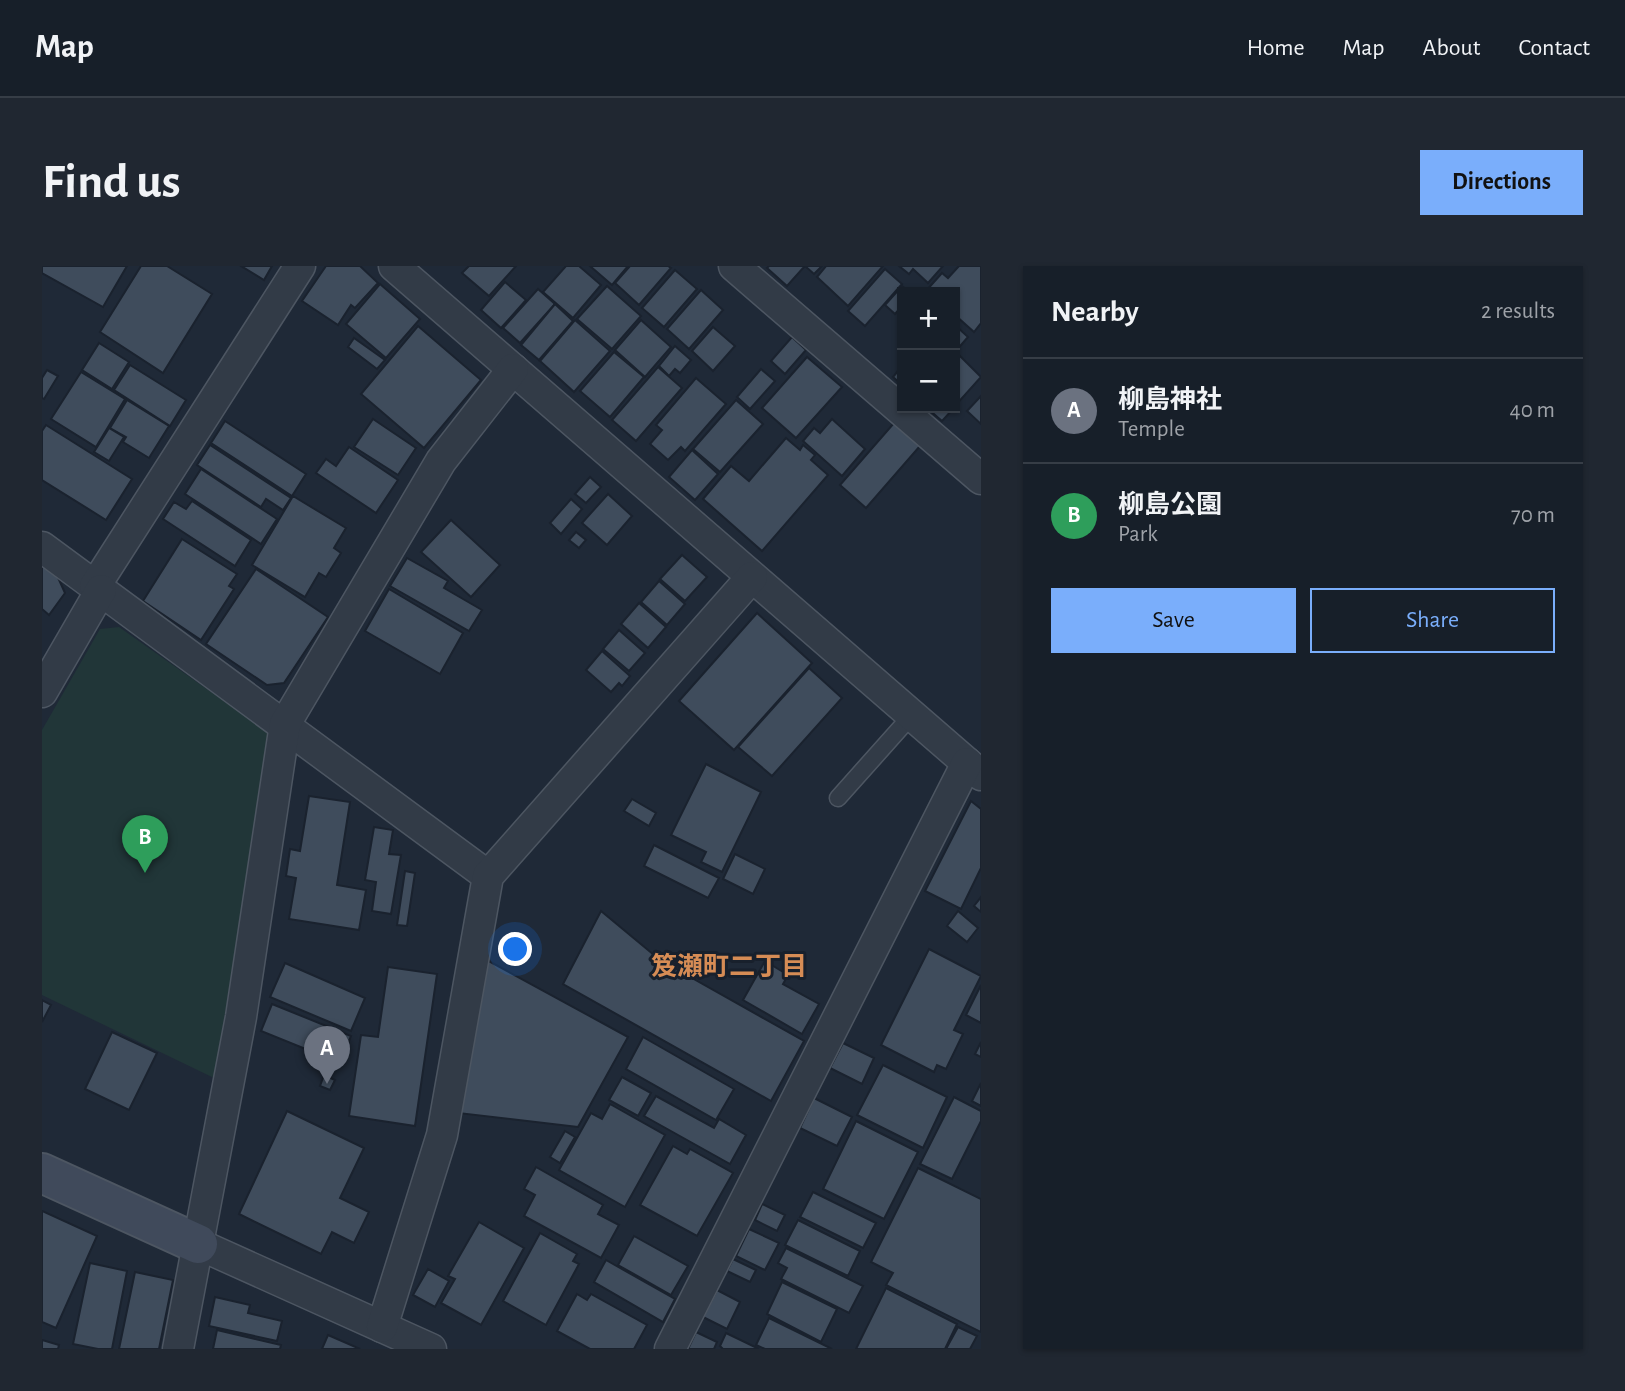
<!DOCTYPE html>
<meta charset="utf-8">
<style>
:root{--surface:#171f29;--page:#202731;--text:#f1f3f6;--muted:#9ea2a8;--line:#363d46;--accent:#7aaefb}
body{margin:0;font-family:"Alegreya Sans","Noto Sans JP",sans-serif;background:var(--page);color:var(--text)}
.controls{position:absolute;right:21px;top:21px;display:grid;overflow:hidden;border-radius:0px;box-shadow:0 2px 5px #0004}
.controls button{width:63px;height:63px;display:grid;place-items:center;padding:0;border:0;border-bottom:2px solid var(--line);background:var(--surface);color:var(--text);font:35px sans-serif}
.you{position:absolute;left:474px;top:684px;width:24px;height:24px;margin:-18px;border:5px solid #fff;border-radius:50%;background:#1a73e8;box-shadow:0 0 0 10px #1a73e833}
.badge{display:grid;place-items:center;width:46px;height:46px;border-radius:50%;background:var(--accent);color:#fff;font-size:23px;font-weight:700}
.pin{position:absolute;translate:-50% -58px;filter:drop-shadow(0 2px 4px #0008)}
.pin::after{content:'';position:absolute;top:37px;width:24px;height:21px;background:inherit;clip-path:polygon(0 0,100% 0,50% 100%)}
.list{margin:0;padding:0;list-style:none}
h2{display:flex;justify-content:space-between;align-items:center;height:91px;margin:0;padding:0 28px;font-size:30px}
h2 small{font-size:23px;font-weight:400;color:var(--muted)}
.list li{display:grid;grid-template-columns:46px 1fr auto;gap:21px;align-items:center;box-sizing:border-box;height:105px;padding:0 28px;border-top:2px solid var(--line)}
.list b{display:block;font-size:26px;white-space:nowrap}
.list p{margin:0;font-size:23px;white-space:nowrap;color:var(--muted)}
.list em{font-size:23px;font-style:normal;color:var(--muted)}
.actions{display:flex;gap:14px;padding:21px 28px}
.actions a{flex:1;padding:16px 0;border:2px solid var(--accent);border-radius:0px;text-align:center;font-size:24px;color:var(--accent)}
.actions .main{background:var(--accent);color:#111}
.map{position:relative;flex:none;width:939px;height:1083px;overflow:hidden;border-radius:0px}
header{display:flex;align-items:center;gap:42px;box-sizing:border-box;height:98px;padding:0 35px;background:var(--surface);border-bottom:2px solid var(--line)}
header strong{font-size:33px}
nav{display:flex;gap:38px;margin-inline-start:auto;font-size:24px}
.intro{display:flex;align-items:center;justify-content:space-between;box-sizing:border-box;height:168px;padding:0 42px}
h1{margin:0;font-size:49px}
.button{padding:18px 32px;border-radius:0px;background:var(--accent);color:#111;font-size:24px;font-weight:700}
main{display:flex;gap:42px;padding:0 42px}
aside{flex:1;background:var(--surface);border-radius:0px;box-shadow:0 2px 5px #0004}
.map>svg:first-child{display:block}
.green{fill:#213638}
.building{fill:#3f4c5c;stroke:#1a222e;stroke-width:2}
.lines{fill:none;stroke-linecap:round;stroke-linejoin:round}
.lane-casing{stroke:#4d5662;stroke-width:19}
.street-casing{stroke:#4d5662;stroke-width:33}
.secondary-casing{stroke:#4d5662;stroke-width:42}
.lane{stroke:#323b47;stroke-width:16}
.street{stroke:#323b47;stroke-width:30}
.secondary{stroke:#404a5b;stroke-width:38}
.labels{text-anchor:middle;stroke-width:6;stroke-linejoin:round;paint-order:stroke}
.neighbourhood-label{font-size:26px;font-weight:bold;fill:#d68c55;stroke:#18202c}
</style>
<header>
<strong>Map</strong>
<nav><a>Home</a><a>Map</a><a>About</a><a>Contact</a></nav>
</header>
<div class="intro"><h1>Find us</h1><a class="button">Directions</a></div>
<main>
<div class="map">
<svg width="939" height="1083" viewBox="0 0 939 1083">
<rect width="100%" height="100%" fill="#1f2937"/>
<!-- green -->
<path class="green" d="M 77,361 L 227,467 L 228,485 L 172,812 L 0,729 L 0,464 L 58,363 Z"/>
<!-- building -->
<g class="building">
<path d="M 0,0 L 85,0 L 61,41 L 0,7 Z"/>
<path d="M 99,0 L 125,0 L 170,28 L 121,107 L 58,66 Z"/>
<path d="M 199,0 L 230,0 L 222,14 Z"/>
<path d="M 284,0 L 318,0 L 336,17 L 313,42 L 309,39 L 296,59 L 260,35 Z"/>
<path d="M 427,0 L 474,0 L 447,30 L 420,7 Z"/>
<path d="M 524,0 L 537,0 L 559,19 L 531,52 L 501,26 Z"/>
<path d="M 548,0 L 586,0 L 570,19 Z"/>
<path d="M 588,0 L 626,0 L 629,2 L 597,39 L 573,17 Z"/>
<path d="M 727,0 L 761,0 L 762,1 L 745,20 L 725,2 Z"/>
<path d="M 763,0 L 780,0 L 772,8 Z"/>
<path d="M 784,0 L 841,0 L 806,40 L 775,11 Z"/>
<path d="M 857,0 L 901,0 L 886,17 L 871,3 L 867,8 Z"/>
<path d="M 917,0 L 939,0 L 939,57 L 932,66 L 913,49 L 913,26 L 883,26 L 900,7 L 906,12 Z"/>
<path d="M 843,3 L 860,18 L 823,60 L 806,45 Z"/>
<path d="M 633,4 L 655,23 L 622,61 L 600,42 Z"/>
<path d="M 463,16 L 484,34 L 459,62 L 439,44 Z"/>
<path d="M 338,18 L 378,53 L 344,92 L 304,58 Z"/>
<path d="M 565,20 L 599,50 L 570,83 L 535,53 Z"/>
<path d="M 860,20 L 868,26 L 860,26 L 860,40 L 853,48 L 843,39 Z"/>
<path d="M 496,23 L 513,38 L 478,77 L 461,62 Z"/>
<path d="M 659,24 L 681,44 L 647,83 L 625,63 Z"/>
<path d="M 513,38 L 531,55 L 497,94 L 479,79 Z"/>
<path d="M 533,54 L 568,85 L 532,126 L 498,95 Z"/>
<path d="M 599,54 L 629,81 L 603,111 L 573,84 Z"/>
<path d="M 913,59 L 926,71 L 913,86 Z"/>
<path d="M 376,60 L 439,114 L 382,182 L 319,128 Z"/>
<path d="M 671,61 L 693,80 L 671,105 L 650,85 Z"/>
<path d="M 750,71 L 764,84 L 743,108 L 729,95 Z"/>
<path d="M 312,72 L 343,94 L 335,103 L 306,81 Z"/>
<path d="M 57,77 L 87,96 L 70,123 L 40,104 Z"/>
<path d="M 633,80 L 649,94 L 638,107 L 633,103 L 627,110 L 617,100 Z"/>
<path d="M 572,86 L 602,111 L 568,151 L 538,125 Z"/>
<path d="M 918,90 L 939,111 L 913,140 L 913,97 Z"/>
<path d="M 765,91 L 800,121 L 754,172 L 720,142 Z"/>
<path d="M 88,99 L 144,134 L 128,160 L 72,124 Z"/>
<path d="M 860,100 L 860,119 L 851,111 Z"/>
<path d="M 616,101 L 640,122 L 594,175 L 570,154 Z"/>
<path d="M 719,103 L 733,115 L 708,143 L 695,131 Z"/>
<path d="M 5,104 L 16,110 L 2,133 L 0,132 L 0,112 Z"/>
<path d="M 39,106 L 83,133 L 54,181 L 9,153 Z"/>
<path d="M 654,112 L 684,138 L 643,185 L 639,181 L 626,194 L 608,178 L 620,164 L 614,159 Z"/>
<path d="M 939,130 L 939,158 L 925,145 Z"/>
<path d="M 85,134 L 127,160 L 107,192 L 81,176 L 84,171 L 68,162 Z"/>
<path d="M 694,134 L 721,158 L 678,206 L 651,183 Z"/>
<path d="M 885,142 L 912,142 L 900,155 Z"/>
<path d="M 331,153 L 374,182 L 356,209 L 312,181 Z"/>
<path d="M 790,153 L 823,183 L 800,210 L 761,175 L 772,162 L 778,167 Z"/>
<path d="M 183,155 L 264,208 L 250,230 L 169,177 Z"/>
<path d="M 852,157 L 878,180 L 824,242 L 798,219 Z"/>
<path d="M 4,159 L 90,213 L 64,254 L 0,214 L 0,165 Z"/>
<path d="M 67,162 L 82,171 L 67,195 L 52,186 Z"/>
<path d="M 744,172 L 758,184 L 761,179 L 773,189 L 769,194 L 786,209 L 720,285 L 661,233 L 689,200 L 707,215 Z"/>
<path d="M 168,179 L 249,232 L 241,244 L 224,233 L 219,241 L 155,199 Z"/>
<path d="M 307,181 L 356,214 L 334,247 L 274,207 L 284,193 L 294,200 Z"/>
<path d="M 650,184 L 676,208 L 653,234 L 627,211 Z"/>
<path d="M 159,203 L 235,253 L 219,278 L 143,228 Z"/>
<path d="M 548,211 L 559,221 L 544,237 L 533,228 Z"/>
<path d="M 566,228 L 590,250 L 565,279 L 540,257 Z"/>
<path d="M 251,230 L 304,262 L 292,282 L 299,287 L 284,311 L 277,307 L 263,331 L 210,299 Z"/>
<path d="M 529,233 L 540,243 L 519,268 L 508,257 Z"/>
<path d="M 150,235 L 209,274 L 193,300 L 121,253 L 132,236 L 144,243 Z"/>
<path d="M 409,254 L 458,299 L 429,331 L 379,286 Z"/>
<path d="M 534,266 L 544,274 L 537,282 L 527,274 Z"/>
<path d="M 140,273 L 195,308 L 187,320 L 192,323 L 159,374 L 101,335 Z"/>
<path d="M 640,289 L 665,311 L 643,335 L 618,313 Z"/>
<path d="M 365,292 L 406,315 L 402,322 L 440,344 L 427,365 L 348,320 Z"/>
<path d="M 0,297 L 14,307 L 23,327 L 7,349 L 0,343 Z"/>
<path d="M 214,303 L 286,351 L 242,417 L 225,419 L 164,378 Z"/>
<path d="M 617,315 L 643,338 L 625,359 L 599,336 Z"/>
<path d="M 347,323 L 421,367 L 398,408 L 323,365 Z"/>
<path d="M 597,337 L 624,361 L 606,382 L 579,358 Z"/>
<path d="M 715,347 L 770,397 L 692,484 L 637,435 Z"/>
<path d="M 577,364 L 603,387 L 587,405 L 561,383 Z"/>
<path d="M 560,385 L 588,410 L 580,420 L 577,417 L 569,426 L 544,404 Z"/>
<path d="M 767,402 L 800,432 L 730,510 L 696,481 Z"/>
<path d="M 664,498 L 719,526 L 680,606 L 659,596 L 664,586 L 629,569 Z"/>
<path d="M 267,530 L 308,536 L 295,619 L 324,624 L 317,664 L 247,653 L 254,612 L 244,610 L 248,583 L 258,585 Z"/>
<path d="M 590,533 L 614,547 L 607,560 L 582,545 Z"/>
<path d="M 929,535 L 939,543 L 939,602 L 919,643 L 883,625 Z"/>
<path d="M 332,561 L 351,564 L 347,588 L 359,589 L 349,648 L 330,645 L 334,616 L 323,614 Z"/>
<path d="M 612,579 L 677,612 L 666,632 L 602,600 Z"/>
<path d="M 693,588 L 723,603 L 711,628 L 681,613 Z"/>
<path d="M 363,605 L 373,607 L 365,660 L 355,659 Z"/>
<path d="M 939,631 L 939,646 L 932,640 Z"/>
<path d="M 559,645 L 618,694 L 762,775 L 729,835 L 521,718 Z"/>
<path d="M 916,645 L 936,662 L 925,676 L 905,660 Z"/>
<path d="M 887,683 L 939,710 L 912,764 L 921,768 L 904,803 L 895,799 L 892,806 L 839,779 Z"/>
<path d="M 443,693 L 586,771 L 536,861 L 416,847 Z"/>
<path d="M 723,695 L 746,709 L 741,718 L 777,738 L 760,768 L 701,734 Z"/>
<path d="M 243,697 L 323,732 L 309,765 L 228,731 Z"/>
<path d="M 346,701 L 395,708 L 373,860 L 307,850 L 319,769 L 336,771 Z"/>
<path d="M 939,719 L 939,757 L 924,749 Z"/>
<path d="M 0,734 L 9,739 L 0,756 Z"/>
<path d="M 230,738 L 309,770 L 298,797 L 219,765 Z"/>
<path d="M 70,766 L 115,787 L 87,844 L 43,823 Z"/>
<path d="M 601,771 L 692,823 L 674,854 L 584,803 Z"/>
<path d="M 939,776 L 939,791 L 933,788 Z"/>
<path d="M 801,777 L 832,792 L 820,818 L 788,802 Z"/>
<path d="M 841,799 L 905,831 L 881,882 L 815,849 Z"/>
<path d="M 282,809 L 293,814 L 288,824 L 278,820 Z"/>
<path d="M 580,811 L 609,827 L 596,850 L 567,834 Z"/>
<path d="M 939,817 L 939,840 L 930,835 Z"/>
<path d="M 614,830 L 672,862 L 677,853 L 704,869 L 688,898 L 602,850 Z"/>
<path d="M 912,831 L 939,845 L 939,855 L 910,913 L 878,898 Z"/>
<path d="M 772,832 L 810,851 L 795,880 L 758,862 Z"/>
<path d="M 568,838 L 623,869 L 583,941 L 517,904 L 549,847 L 560,853 Z"/>
<path d="M 245,845 L 322,882 L 298,932 L 327,946 L 312,977 L 290,966 L 279,988 L 197,948 Z"/>
<path d="M 814,855 L 876,886 L 842,953 L 781,923 Z"/>
<path d="M 523,865 L 533,871 L 518,897 L 508,891 Z"/>
<path d="M 631,880 L 645,888 L 648,883 L 691,907 L 655,970 L 598,939 Z"/>
<path d="M 494,901 L 561,939 L 556,948 L 577,959 L 559,992 L 482,950 L 493,929 L 482,923 Z"/>
<path d="M 876,902 L 939,933 L 939,1066 L 844,1019 L 851,1007 L 829,996 Z"/>
<path d="M 771,926 L 834,957 L 821,982 L 758,951 Z"/>
<path d="M 720,938 L 743,949 L 735,965 L 713,954 Z"/>
<path d="M 0,945 L 55,970 L 14,1062 L 0,1056 Z"/>
<path d="M 756,954 L 818,985 L 806,1010 L 743,979 Z"/>
<path d="M 437,956 L 482,982 L 439,1059 L 399,1037 L 413,1013 L 406,1010 Z"/>
<path d="M 707,963 L 737,977 L 723,1004 L 694,990 Z"/>
<path d="M 498,967 L 535,988 L 531,995 L 537,998 L 504,1059 L 461,1035 Z"/>
<path d="M 592,970 L 646,1000 L 629,1029 L 576,999 Z"/>
<path d="M 744,982 L 821,1020 L 807,1047 L 739,1013 L 745,1002 L 736,997 Z"/>
<path d="M 691,993 L 714,1004 L 708,1016 L 685,1005 Z"/>
<path d="M 564,994 L 633,1033 L 621,1056 L 552,1016 Z"/>
<path d="M 48,997 L 85,1005 L 70,1083 L 56,1083 L 31,1078 Z"/>
<path d="M 386,1003 L 407,1015 L 393,1041 L 371,1029 Z"/>
<path d="M 93,1006 L 131,1014 L 117,1083 L 77,1083 Z"/>
<path d="M 740,1016 L 795,1043 L 779,1076 L 725,1048 Z"/>
<path d="M 844,1022 L 915,1058 L 903,1083 L 814,1083 Z"/>
<path d="M 675,1024 L 698,1036 L 685,1063 L 661,1051 Z"/>
<path d="M 535,1028 L 545,1034 L 549,1028 L 605,1059 L 592,1083 L 548,1083 L 515,1065 Z"/>
<path d="M 173,1031 L 208,1039 L 206,1047 L 240,1055 L 235,1075 L 167,1060 Z"/>
<path d="M 727,1052 L 790,1083 L 723,1083 L 714,1079 Z"/>
<path d="M 916,1061 L 935,1070 L 928,1083 L 904,1083 Z"/>
<path d="M 175,1064 L 239,1079 L 238,1083 L 171,1083 Z"/>
<path d="M 654,1066 L 675,1076 L 672,1083 L 646,1083 Z"/>
<path d="M 684,1067 L 717,1083 L 681,1083 L 678,1080 Z"/>
<path d="M 286,1069 L 318,1083 L 280,1083 Z"/>
<path d="M 0,1074 L 17,1079 L 16,1083 L 0,1083 Z"/>
</g>
<g class="lines">
<defs>
<path id="lane" d="M 796,532 L 870,449"/>
<g id="street">
<path d="M 352,0 L 939,509"/>
<path d="M 692,0 L 939,213"/>
<path d="M 0,281 L 446,610"/>
<path d="M 53,320 L 258,0"/>
<path d="M 0,426 L 59,324"/>
<path d="M 156,978 L 389,1083"/>
<path d="M 340,1061 L 400,869 L 446,610 L 710,311"/>
<path d="M 136,1083 L 199,751 L 243,458 L 399,195 L 471,103"/>
<path d="M 628,1083 L 925,497"/>
</g>
<path id="secondary" d="M 0,907 L 156,978"/>
</defs>
<!-- lane casing -->
<use href="#lane" class="lane-casing"/>
<!-- street casing -->
<use href="#street" class="street-casing"/>
<!-- secondary casing -->
<use href="#secondary" class="secondary-casing"/>
<!-- lane -->
<use href="#lane" class="lane"/>
<!-- street -->
<use href="#street" class="street"/>
<!-- secondary -->
<use href="#secondary" class="secondary"/>
</g>
<g class="labels">
<!-- neighbourhood labels -->
<g class="neighbourhood-label">
<text x="687" y="709">笈瀬町二丁目</text>
</g>
</g>
</svg>
<div class="controls">
<button>+</button>
<button>−</button>
</div>
<div class="you"></div>
<div class="pin badge" style="left:285px;top:818px;background:#6b7280">A</div>
<div class="pin badge" style="left:103px;top:607px;background:#2e9e5b">B</div>
</div>
<aside>
<h2>Nearby<small>2 results</small></h2>
<ul class="list">
<li><span class="badge" style="background:#6b7280">A</span><div><b>柳島神社</b><p>Temple</p></div><em>40 m</em></li>
<li><span class="badge" style="background:#2e9e5b">B</span><div><b>柳島公園</b><p>Park</p></div><em>70 m</em></li>
</ul>
<div class="actions"><a class="main">Save</a><a>Share</a></div>
</aside>
</main>
